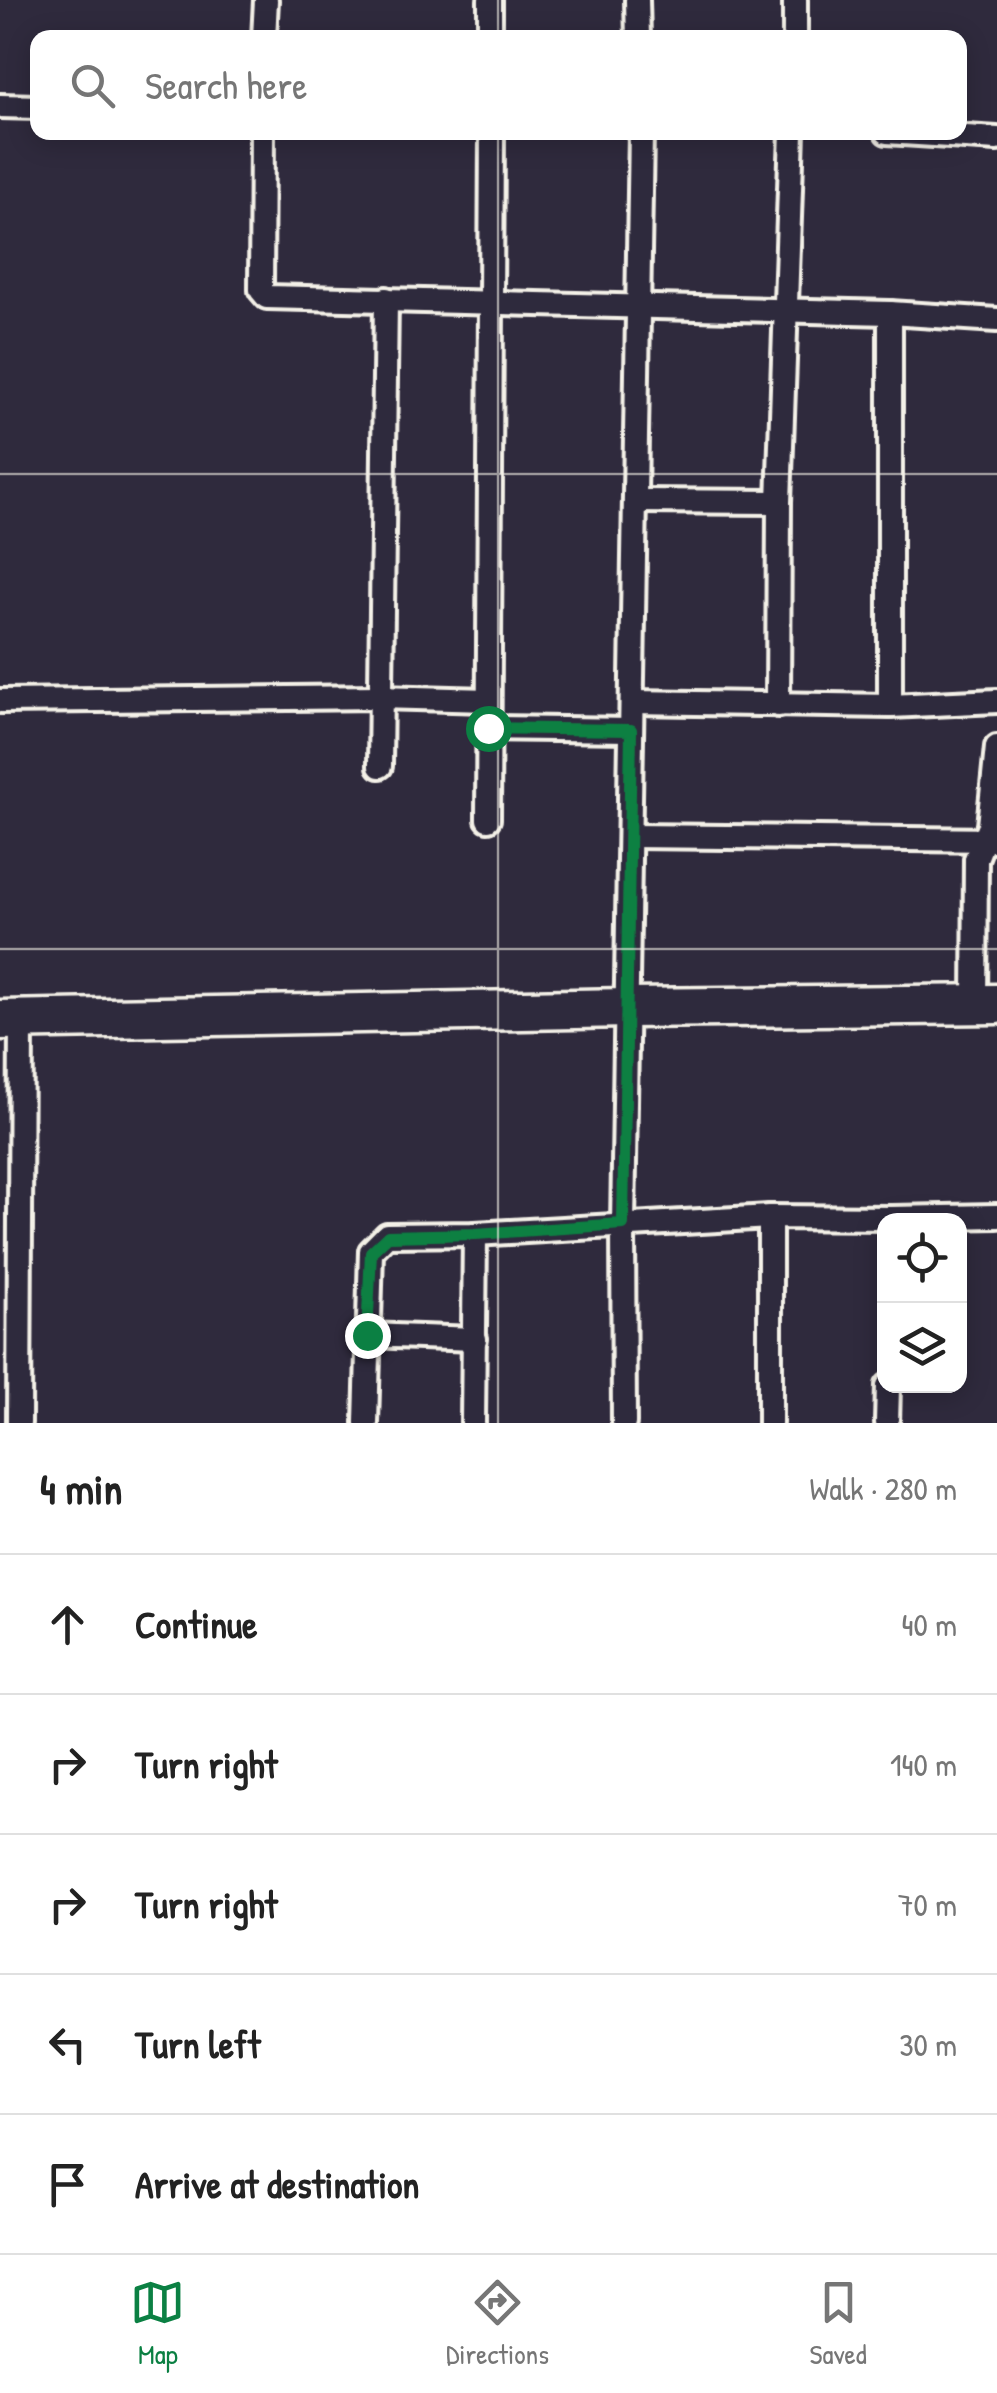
<!DOCTYPE html>
<meta charset="utf-8">
<style>
:root{--surface:#fff;--page:#f2f2f2;--text:#222;--muted:#767676;--line:#e0e0e0;--accent:#0b8043}
body{margin:0;font-family:"Patrick Hand",sans-serif;background:var(--page);color:var(--text)}
.controls{position:absolute;right:30px;bottom:30px;display:grid;overflow:hidden;border-radius:20px;box-shadow:0 5px 25px #0003}
.controls button{width:90px;height:90px;display:grid;place-items:center;padding:0;border:0;border-bottom:2px solid var(--line);background:var(--surface);color:var(--text);font:50px sans-serif}
.stop{position:absolute;width:30px;height:30px;margin:-22px;border:8px solid #0b8043;border-radius:50%;background:#fff}
.stop.end{background:#0b8043;border-color:#fff;box-shadow:0 2px 10px #0008}
.list{margin:0;padding:0;list-style:none}
h2{display:flex;justify-content:space-between;align-items:center;height:130px;margin:0;padding:0 40px;font-size:42px}
h2 small{font-size:32px;font-weight:400;color:var(--muted)}
.list li{display:grid;grid-template-columns:65px 1fr auto;gap:30px;align-items:center;box-sizing:border-box;height:140px;padding:0 40px;border-top:2px solid var(--line)}
.list b{display:block;font-size:38px;white-space:nowrap}
.list em{font-size:32px;font-style:normal;color:var(--muted)}
.icon{flex:none;width:55px;height:55px;fill:none;stroke:currentColor;stroke-width:2;stroke-linecap:round;stroke-linejoin:round}
.map{position:relative;flex:none;width:997px;height:1423px;overflow:hidden}
.search{position:absolute;background:var(--surface);box-shadow:0 5px 25px #0003;left:30px;right:30px;top:30px;height:110px;display:flex;align-items:center;gap:25px;box-sizing:border-box;padding:0 35px;border-radius:20px;color:var(--muted);font-size:38px}
.sheet{height:830px;background:var(--surface)}
nav{display:flex;justify-content:space-around;align-items:center;box-sizing:border-box;height:140px;border-top:2px solid var(--line);background:var(--surface);font-size:28px;color:var(--muted)}
nav a{display:grid;justify-items:center;gap:5px}
nav .on{color:var(--accent)}
.map>svg:first-child{display:block}
.lines{fill:none;stroke-linecap:round;stroke-linejoin:round}
.minor-casing{stroke:#f4f1e8;stroke-width:30}
.primary-casing{stroke:#f4f1e8;stroke-width:45}
.minor{stroke:#2f2a3d;stroke-width:22}
.primary{stroke:#2f2a3d;stroke-width:38}
.route{stroke:#0b8043;stroke-width:12}
.grid{fill:none;stroke:#f4f1e8;stroke-width:2.5;stroke-opacity:0.55}
</style>
<div class="map">
<svg width="997" height="1423" viewBox="0 0 997 1423">
<rect width="100%" height="100%" fill="#2f2a3d"/>
<filter id="ink" filterUnits="userSpaceOnUse"><feTurbulence type="fractalNoise" baseFrequency=".01" numOctaves="2"/><feDisplacementMap in="SourceGraphic" scale="20" xChannelSelector="R" yChannelSelector="G"/><feConvolveMatrix kernelMatrix="1 2 1 2 8 2 1 2 1" color-interpolation-filters="sRGB"/></filter>
<g filter="url(#ink)">
<g class="lines">
<defs>
<g id="minor">
<path d="M 490,0 L 490,38"/>
<path d="M 637,0 L 638,38"/>
<path d="M 264,38 L 266,0"/>
<path d="M 795,38 L 795,0"/>
<path d="M 0,106 L 38,107"/>
<path d="M 262,132 L 261,290 L 267,297 L 890,313 L 997,320"/>
<path d="M 887,132 L 997,139"/>
<path d="M 636,501 L 779,502"/>
<path d="M 0,701 L 379,697 L 488,700"/>
<path d="M 632,702 L 890,706 L 997,701"/>
<path d="M 778,705 L 779,502 L 792,132"/>
<path d="M 890,706 L 890,313"/>
<path d="M 488,728 L 631,730"/>
<path d="M 380,766 L 386,299"/>
<path d="M 488,819 L 492,132"/>
<path d="M 630,836 L 997,840"/>
<path d="M 975,1005 L 976,859 L 989,826 L 997,747"/>
<path d="M 770,1217 L 770,1423"/>
<path d="M 892,1218 L 997,1216"/>
<path d="M 367,1335 L 475,1339"/>
<path d="M 19,1423 L 21,1020"/>
<path d="M 366,1423 L 371,1251 L 387,1235 L 475,1234 L 770,1217 L 892,1218 L 892,1220"/>
<path d="M 473,1423 L 475,1234"/>
<path d="M 624,1423 L 623,1224 L 641,132"/>
<path d="M 887,1423 L 888,1386"/>
</g>
<path id="primary" d="M 0,1020 L 627,1008 L 997,1004"/>
</defs>
<!-- minor casing -->
<use href="#minor" class="minor-casing"/>
<!-- primary casing -->
<use href="#primary" class="primary-casing"/>
<!-- minor -->
<use href="#minor" class="minor"/>
<!-- primary -->
<use href="#primary" class="primary"/>
</g>
</g>
<g class="lines" filter="url(#ink)">
<!-- route -->
<path class="route" d="M 367,1335 L 371,1252 L 388,1236 L 475,1234 L 623,1224 L 631,730 L 488,728"/>
</g>
<!-- grid -->
<path class="grid" d="M 498,0 L 498,38M 498,132 L 498,1423M 0,474 L 997,474M 0,949 L 997,949"/>
</svg>
<div class="controls">
<button><svg class="icon" aria-label="locate" viewBox="0 0 24 24"><circle cx="12" cy="12" r="6"/><path d="M12 2v4M12 18v4M2 12h4M18 12h4"/></svg></button>
<button><svg class="icon" aria-label="layers" viewBox="0 0 24 24"><path d="M12 4l9 5-9 5-9-5zM3 14l9 5 9-5"/></svg></button>
</div>
<div class="stop" style="left:488px;top:728px"></div>
<div class="stop end" style="left:367px;top:1335px"></div>
<div class="search"><svg class="icon" aria-label="search" viewBox="0 0 24 24"><circle cx="10" cy="10" r="6"/><path d="M15 15l6 6"/></svg>Search here</div>
</div>
<section class="sheet">
<h2>4 min<small>Walk · 280 m</small></h2>
<ul class="list">
<li><svg class="icon" aria-label="ahead" viewBox="0 0 24 24"><path d="M12 20V5M6 11l6-6 6 6"/></svg><div><b>Continue</b></div><em>40 m</em></li>
<li><svg class="icon" aria-label="right" viewBox="0 0 24 24"><path d="M7 20v-9h11M14 6l5 5-5 5"/></svg><div><b>Turn right</b></div><em>140 m</em></li>
<li><svg class="icon" aria-label="right" viewBox="0 0 24 24"><path d="M7 20v-9h11M14 6l5 5-5 5"/></svg><div><b>Turn right</b></div><em>70 m</em></li>
<li><svg class="icon" aria-label="left" viewBox="0 0 24 24"><path d="M17 20v-9H6M10 6l-5 5 5 5"/></svg><div><b>Turn left</b></div><em>30 m</em></li>
<li><svg class="icon" aria-label="arrive" viewBox="0 0 24 24"><path d="M6 21V4h12l-3 4 3 4H6"/></svg><div><b>Arrive at destination</b></div></li>
</ul>
</section>
<nav>
<a class="on"><svg class="icon" aria-label="map" viewBox="0 0 24 24"><path d="M3 6l6-2 6 2 6-2v14l-6 2-6-2-6 2zM9 4v14M15 6v14"/></svg>Map</a>
<a><svg class="icon" aria-label="directions" viewBox="0 0 24 24"><path d="M12 3l9 9-9 9-9-9zM9 14v-3h6M13 9l2 2-2 2"/></svg>Directions</a>
<a><svg class="icon" aria-label="saved" viewBox="0 0 24 24"><path d="M7 4h10v16l-5-4-5 4z"/></svg>Saved</a>
</nav>
